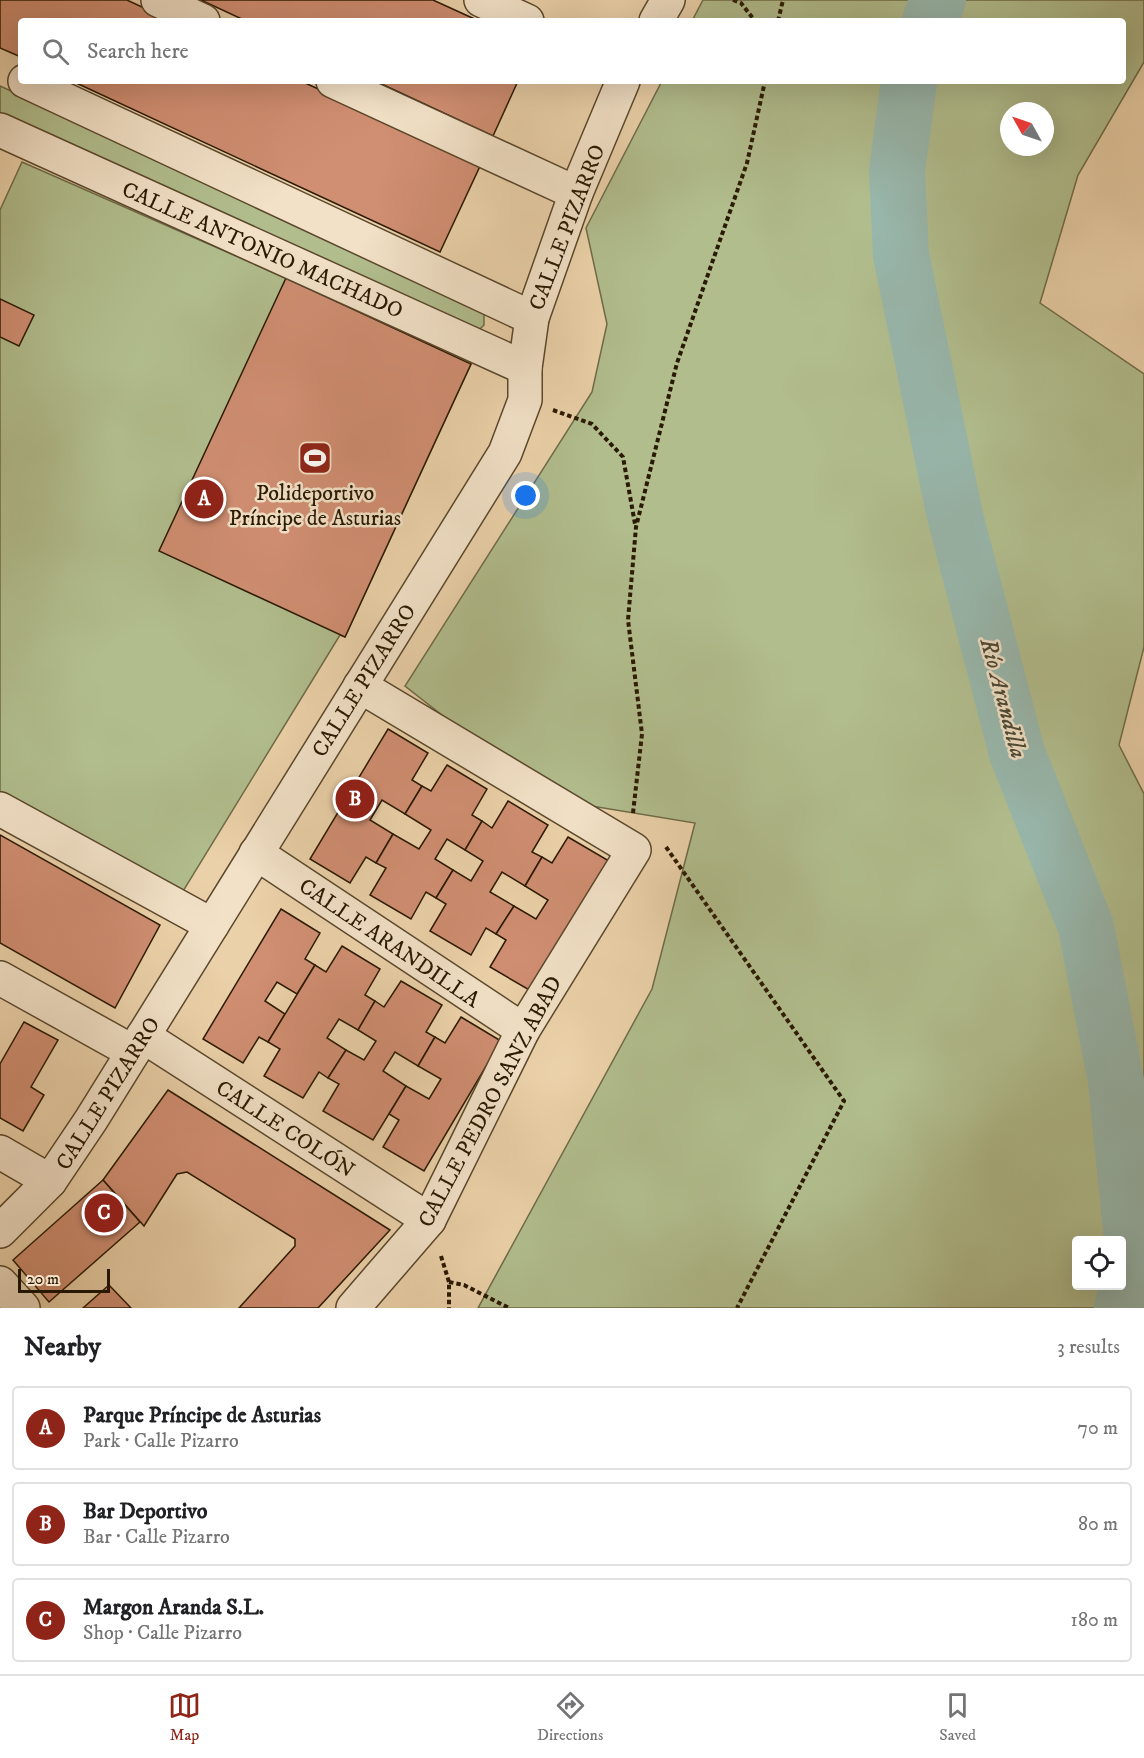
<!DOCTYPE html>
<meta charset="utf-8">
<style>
:root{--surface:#fff;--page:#f6f6f6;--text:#202124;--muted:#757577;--line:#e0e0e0;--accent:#8f2418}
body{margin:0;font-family:"IM FELL DW Pica",serif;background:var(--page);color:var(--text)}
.controls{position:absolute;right:18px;bottom:18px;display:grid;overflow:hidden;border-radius:6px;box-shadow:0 6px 24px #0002}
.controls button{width:54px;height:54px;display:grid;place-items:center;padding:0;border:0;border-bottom:2px solid var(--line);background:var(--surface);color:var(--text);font:30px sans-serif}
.compass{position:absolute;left:1000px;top:102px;width:54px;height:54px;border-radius:50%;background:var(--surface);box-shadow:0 6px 24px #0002;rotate:310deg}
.scale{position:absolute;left:18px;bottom:15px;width:92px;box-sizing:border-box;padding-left:6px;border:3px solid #2a1902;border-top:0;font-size:16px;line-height:21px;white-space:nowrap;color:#2a1902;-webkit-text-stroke:4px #f2e1c7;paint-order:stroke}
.you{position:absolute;left:526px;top:496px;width:21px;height:21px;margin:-15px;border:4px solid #fff;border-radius:50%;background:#1a73e8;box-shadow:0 0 0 9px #1a73e833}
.badge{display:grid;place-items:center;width:39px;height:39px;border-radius:50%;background:var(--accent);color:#fff;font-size:20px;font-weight:700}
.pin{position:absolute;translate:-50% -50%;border:3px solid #fff;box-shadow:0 2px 6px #0006}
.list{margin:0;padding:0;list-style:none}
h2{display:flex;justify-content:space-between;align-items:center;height:78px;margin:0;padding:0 24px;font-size:26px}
h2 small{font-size:20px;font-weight:400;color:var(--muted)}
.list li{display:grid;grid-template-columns:39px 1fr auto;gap:18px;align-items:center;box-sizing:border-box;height:84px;margin:0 12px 12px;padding:0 12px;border:2px solid var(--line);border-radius:6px}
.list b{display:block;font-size:22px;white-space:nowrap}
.list p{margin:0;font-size:20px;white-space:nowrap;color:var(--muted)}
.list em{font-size:20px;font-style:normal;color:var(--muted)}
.icon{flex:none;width:33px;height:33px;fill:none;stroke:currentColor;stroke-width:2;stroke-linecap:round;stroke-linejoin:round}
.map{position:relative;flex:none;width:1144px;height:1308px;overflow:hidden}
.search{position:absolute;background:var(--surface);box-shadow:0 6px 24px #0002;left:18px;right:18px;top:18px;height:66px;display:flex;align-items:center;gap:15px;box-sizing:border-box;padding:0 21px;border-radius:6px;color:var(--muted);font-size:22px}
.sheet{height:366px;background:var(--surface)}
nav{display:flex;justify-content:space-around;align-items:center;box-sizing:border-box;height:84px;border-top:2px solid var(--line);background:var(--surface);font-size:16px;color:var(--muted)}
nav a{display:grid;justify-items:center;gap:3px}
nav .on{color:var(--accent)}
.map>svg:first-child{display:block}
.green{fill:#b1bd8d;stroke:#6e6b48;stroke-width:1.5;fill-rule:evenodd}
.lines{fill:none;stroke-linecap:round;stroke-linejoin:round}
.river{stroke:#98b7ac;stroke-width:56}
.building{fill:#d08e72;stroke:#2a1902;stroke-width:1.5}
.minor-casing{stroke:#5a472c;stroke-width:36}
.path{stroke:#2a1902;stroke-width:4;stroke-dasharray:4.5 3;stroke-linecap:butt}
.minor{stroke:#f2e1c7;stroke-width:33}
.labels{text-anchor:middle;stroke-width:5;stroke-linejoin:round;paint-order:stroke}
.street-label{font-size:22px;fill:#2a1902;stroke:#f2e1c7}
.poi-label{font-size:22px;fill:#2a1902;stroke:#f2e1c7}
.water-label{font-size:24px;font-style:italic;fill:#4b4835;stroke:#f2e1c7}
</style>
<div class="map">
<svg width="1144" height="1308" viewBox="0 0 1144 1308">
<rect width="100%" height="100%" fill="#ebd1a9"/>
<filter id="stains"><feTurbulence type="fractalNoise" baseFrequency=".00333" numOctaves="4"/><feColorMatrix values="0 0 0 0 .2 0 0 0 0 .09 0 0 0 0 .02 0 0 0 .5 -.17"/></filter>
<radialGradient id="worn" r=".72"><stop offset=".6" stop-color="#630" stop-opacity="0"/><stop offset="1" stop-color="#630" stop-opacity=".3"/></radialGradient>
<!-- green -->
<g class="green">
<path d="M 703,0 L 1144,0 L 1144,62 L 1078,175 L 1040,303 L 1144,374 L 1144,647 L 1119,745 L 1144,794 L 1144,1308 L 478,1308 L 652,989 L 695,823 L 549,799 L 405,686 L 592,392 L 607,324 L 586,228 L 662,81 L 1123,81 L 1123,21 L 692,21 ZM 1009,111 L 1045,111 L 1045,147 L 1009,147 ZM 1076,1240 L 1122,1240 L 1122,1286 L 1076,1286 Z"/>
<path d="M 0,86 L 479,307 L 484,314 L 484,325 L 477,332 L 0,116 Z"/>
<path d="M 22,162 L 286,278 L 471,364 L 345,637 L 340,635 L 177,901 L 0,800 L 0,210 Z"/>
</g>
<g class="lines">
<!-- river -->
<g class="river">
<path d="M 930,21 L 938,0"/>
<path d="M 909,81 L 897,171 L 901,255 L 955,516 L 1017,753 L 1086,927 L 1116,1081 L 1134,1259 L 1122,1308"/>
</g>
</g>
<!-- building -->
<g class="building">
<path d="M 0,0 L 127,0 L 172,21 L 21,21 L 21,57 L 0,48 Z"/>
<path d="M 201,0 L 433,0 L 479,21 L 246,21 Z"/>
<path d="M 72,81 L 301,81 L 481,164 L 440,252 Z"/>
<path d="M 375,81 L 518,81 L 493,136 Z"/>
<path d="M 286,278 L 471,364 L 345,637 L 159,551 Z"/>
<path d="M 0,299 L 34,315 L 19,346 L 0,337 Z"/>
<path d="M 388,729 L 428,753 L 412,780 L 422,786 L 405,814 L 382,800 L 370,820 L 393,834 L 376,863 L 366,857 L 350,883 L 310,859 Z"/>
<path d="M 447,765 L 487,789 L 472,815 L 482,821 L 465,850 L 447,839 L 435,859 L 453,870 L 436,898 L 426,892 L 411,919 L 370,895 L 386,868 L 376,863 L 393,834 L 419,849 L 431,830 L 405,814 L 422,786 L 431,791 Z"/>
<path d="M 508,801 L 548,825 L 532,852 L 542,857 L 525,886 L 502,872 L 490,892 L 514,906 L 496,934 L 486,928 L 471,955 L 430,931 L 446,904 L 436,898 L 453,870 L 471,881 L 483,861 L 465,850 L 482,821 L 492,828 Z"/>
<path d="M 0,835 L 160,925 L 115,1008 L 0,943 Z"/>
<path d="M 568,837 L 609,861 L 531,991 L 490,967 L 506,940 L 496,934 L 514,906 L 536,919 L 548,900 L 525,886 L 542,857 L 552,863 Z"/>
<path d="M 281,909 L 320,933 L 305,959 L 315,965 L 297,994 L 277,982 L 265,1001 L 285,1014 L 268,1042 L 259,1037 L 243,1063 L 203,1039 Z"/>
<path d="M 342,946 L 380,969 L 365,995 L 375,1001 L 358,1030 L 339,1019 L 327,1038 L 346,1050 L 328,1078 L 319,1072 L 303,1098 L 264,1076 L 280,1049 L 268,1042 L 315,965 L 326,972 Z"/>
<path d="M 401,981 L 442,1005 L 426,1032 L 435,1037 L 418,1066 L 395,1052 L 383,1071 L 406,1086 L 373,1140 L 323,1111 L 339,1084 L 328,1078 L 346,1050 L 364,1060 L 376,1041 L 358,1030 L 375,1001 L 384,1007 Z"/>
<path d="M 461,1017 L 501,1041 L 424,1171 L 383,1147 L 399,1120 L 389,1114 L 406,1086 L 429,1099 L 441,1079 L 418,1066 L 435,1037 L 445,1043 Z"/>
<path d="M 24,1022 L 58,1040 L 31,1087 L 44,1095 L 23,1131 L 0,1118 L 0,1064 Z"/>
<path d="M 168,1090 L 390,1230 L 318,1308 L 239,1308 L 295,1246 L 295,1239 L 187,1172 L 177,1174 L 144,1226 L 103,1180 Z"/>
<path d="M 103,1180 L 140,1222 L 49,1302 L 13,1260 Z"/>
<path d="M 109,1285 L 131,1308 L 83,1308 Z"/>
</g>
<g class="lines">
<defs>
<g id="minor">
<path d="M 158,0 L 203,21"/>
<path d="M 481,0 L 527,21"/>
<path d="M 656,21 L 668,0"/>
<path d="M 25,81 L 532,318"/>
<path d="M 333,81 L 576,193"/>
<path d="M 0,130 L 525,368"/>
<path d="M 0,809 L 212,925"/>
<path d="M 256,853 L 523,1030"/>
<path d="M 0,978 L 133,1052"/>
<path d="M 143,1036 L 429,1220"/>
<path d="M 0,1152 L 50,1181"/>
<path d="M 0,1231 L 50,1181 L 91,1120 L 505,453 L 525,400 L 525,368 L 532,318 L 576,193 L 623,81"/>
<path d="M 0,1283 L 23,1308"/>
<path d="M 353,1308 L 429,1220 L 523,1030 L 634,850 L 360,686"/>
</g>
</defs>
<!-- minor casing -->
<use href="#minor" class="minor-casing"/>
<!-- path -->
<g class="path">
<path d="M 733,0 L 741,3 L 755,21"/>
<path d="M 778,21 L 783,0"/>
<path d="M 553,410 L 592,424 L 623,457 L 635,524"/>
<path d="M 633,813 L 642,734 L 628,620 L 636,527 L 677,363 L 747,163 L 765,81"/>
<path d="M 666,847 L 844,1101 L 737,1308"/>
<path d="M 441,1256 L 449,1282 L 449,1308"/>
<path d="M 449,1282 L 464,1285 L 509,1308"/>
</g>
<!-- minor -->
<use href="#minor" class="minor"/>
</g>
<!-- icons -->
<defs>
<symbol id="stadium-square" viewBox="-11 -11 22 22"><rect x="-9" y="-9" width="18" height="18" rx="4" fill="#8f2418" stroke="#f2e1c7"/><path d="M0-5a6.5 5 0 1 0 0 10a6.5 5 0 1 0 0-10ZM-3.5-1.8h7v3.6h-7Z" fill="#fff"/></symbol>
</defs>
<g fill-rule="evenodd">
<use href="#stadium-square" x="296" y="439" width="38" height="38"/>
</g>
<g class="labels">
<!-- street labels -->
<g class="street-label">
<text transform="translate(566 227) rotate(-69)" y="8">CALLE PIZARRO</text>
<text transform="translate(263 249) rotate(24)" y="8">CALLE ANTONIO MACHADO</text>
<text transform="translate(363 680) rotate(-58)" y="8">CALLE PIZARRO</text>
<text transform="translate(390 942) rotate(34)" y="8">CALLE ARANDILLA</text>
<text transform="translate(107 1093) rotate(-58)" y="8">CALLE PIZARRO</text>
<text transform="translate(489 1101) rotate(-62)" y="8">CALLE PEDRO SANZ ABAD</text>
<text transform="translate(286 1128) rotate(33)" y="8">CALLE COLÓN</text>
</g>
<!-- poi labels -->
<g class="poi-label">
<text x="315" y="500">Polideportivo<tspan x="315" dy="25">Príncipe de Asturias</tspan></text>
</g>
<!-- water labels -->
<g class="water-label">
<text transform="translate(1004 698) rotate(75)" y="8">Río Arandilla</text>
</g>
</g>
<rect width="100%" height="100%" filter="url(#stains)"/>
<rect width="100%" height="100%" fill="url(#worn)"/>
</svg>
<div class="controls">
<button><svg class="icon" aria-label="locate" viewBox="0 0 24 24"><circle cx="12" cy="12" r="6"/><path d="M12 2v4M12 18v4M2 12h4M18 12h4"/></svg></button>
</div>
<svg class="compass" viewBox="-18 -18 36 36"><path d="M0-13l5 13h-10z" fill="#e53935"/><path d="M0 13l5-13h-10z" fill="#757577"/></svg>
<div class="scale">20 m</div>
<div class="you"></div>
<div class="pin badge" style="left:204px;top:499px">A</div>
<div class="pin badge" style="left:355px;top:799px">B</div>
<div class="pin badge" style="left:104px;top:1213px">C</div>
<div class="search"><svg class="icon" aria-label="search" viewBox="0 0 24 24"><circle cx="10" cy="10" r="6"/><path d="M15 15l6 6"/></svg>Search here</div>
</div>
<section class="sheet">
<h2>Nearby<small>3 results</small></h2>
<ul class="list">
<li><span class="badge">A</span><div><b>Parque Príncipe de Asturias</b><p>Park · Calle Pizarro</p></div><em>70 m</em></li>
<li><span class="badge">B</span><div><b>Bar Deportivo</b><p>Bar · Calle Pizarro</p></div><em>80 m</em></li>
<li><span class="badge">C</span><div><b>Margon Aranda S.L.</b><p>Shop · Calle Pizarro</p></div><em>180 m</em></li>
</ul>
</section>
<nav>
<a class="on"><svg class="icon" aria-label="map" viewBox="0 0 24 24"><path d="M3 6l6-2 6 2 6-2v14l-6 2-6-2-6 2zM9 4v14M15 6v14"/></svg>Map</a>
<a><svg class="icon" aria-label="directions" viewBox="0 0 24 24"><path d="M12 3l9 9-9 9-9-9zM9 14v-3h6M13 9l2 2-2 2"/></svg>Directions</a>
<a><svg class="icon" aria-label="saved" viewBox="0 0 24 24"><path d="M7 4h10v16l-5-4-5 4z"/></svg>Saved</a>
</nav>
